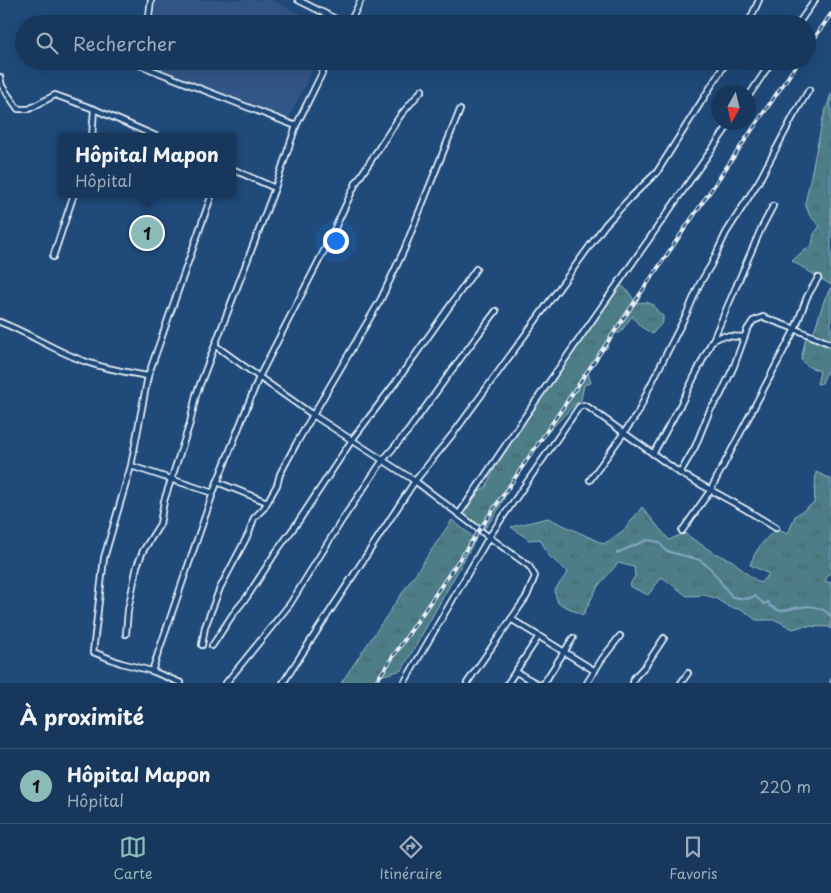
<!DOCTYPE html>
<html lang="fr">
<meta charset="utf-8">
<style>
:root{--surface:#17385c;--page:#203f62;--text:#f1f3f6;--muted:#9eacbb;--line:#365272;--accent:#8bbbb9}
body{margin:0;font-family:"Playpen Sans",sans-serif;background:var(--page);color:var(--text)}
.compass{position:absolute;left:711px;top:85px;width:45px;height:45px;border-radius:50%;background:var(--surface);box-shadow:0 5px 20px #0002;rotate:188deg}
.you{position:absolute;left:335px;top:240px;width:18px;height:18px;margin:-12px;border:4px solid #fff;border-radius:50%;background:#1a73e8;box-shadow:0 0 0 8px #1a73e833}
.badge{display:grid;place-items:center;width:32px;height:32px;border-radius:50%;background:var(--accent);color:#111;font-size:16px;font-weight:700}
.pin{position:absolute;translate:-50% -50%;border:2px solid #fff;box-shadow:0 1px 5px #0006}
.popup{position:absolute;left:58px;top:133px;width:178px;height:65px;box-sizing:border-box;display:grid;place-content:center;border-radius:5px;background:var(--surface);filter:drop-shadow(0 1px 4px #0005);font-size:16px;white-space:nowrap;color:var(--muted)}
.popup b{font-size:19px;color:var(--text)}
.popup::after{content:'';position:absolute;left:50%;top:100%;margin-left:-10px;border:10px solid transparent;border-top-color:var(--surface)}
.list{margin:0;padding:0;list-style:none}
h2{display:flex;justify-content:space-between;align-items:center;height:65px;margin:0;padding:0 20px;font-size:21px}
h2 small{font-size:16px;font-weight:400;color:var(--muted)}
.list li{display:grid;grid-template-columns:32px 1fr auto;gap:15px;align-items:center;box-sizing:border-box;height:75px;padding:0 20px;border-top:1px solid var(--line)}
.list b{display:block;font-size:19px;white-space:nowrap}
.list p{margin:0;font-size:16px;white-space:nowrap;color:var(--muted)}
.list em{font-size:16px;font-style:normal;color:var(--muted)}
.icon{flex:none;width:28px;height:28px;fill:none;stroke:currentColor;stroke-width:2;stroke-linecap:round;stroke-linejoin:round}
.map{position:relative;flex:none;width:831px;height:683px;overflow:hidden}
.search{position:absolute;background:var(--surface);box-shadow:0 5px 20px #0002;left:15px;right:15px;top:15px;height:55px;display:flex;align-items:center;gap:12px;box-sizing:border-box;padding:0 18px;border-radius:28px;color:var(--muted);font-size:19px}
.sheet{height:140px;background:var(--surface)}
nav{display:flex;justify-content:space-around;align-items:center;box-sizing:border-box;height:70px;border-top:1px solid var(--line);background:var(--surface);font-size:14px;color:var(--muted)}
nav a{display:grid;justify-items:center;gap:2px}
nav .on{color:var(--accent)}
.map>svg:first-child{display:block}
.built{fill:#325787}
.grass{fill:url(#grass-tufts);stroke:#9ab7c0}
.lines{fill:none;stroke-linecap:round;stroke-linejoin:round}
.stream{stroke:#82a7c0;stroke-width:2}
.street-casing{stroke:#e8f1f8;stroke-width:8}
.street{stroke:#1f4a7a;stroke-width:4.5}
.rail-casing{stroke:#e8f1f8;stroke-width:4}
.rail{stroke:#1f4a7a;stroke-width:2;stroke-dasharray:5.5;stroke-linecap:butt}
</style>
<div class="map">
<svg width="831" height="683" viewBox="0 0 831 683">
<defs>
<pattern id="grass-tufts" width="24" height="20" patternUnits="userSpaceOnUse" patternTransform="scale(1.25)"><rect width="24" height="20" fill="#4d7d87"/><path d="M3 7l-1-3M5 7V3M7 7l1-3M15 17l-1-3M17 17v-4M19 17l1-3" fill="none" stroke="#4a656c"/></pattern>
</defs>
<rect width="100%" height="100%" fill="#1f4a7a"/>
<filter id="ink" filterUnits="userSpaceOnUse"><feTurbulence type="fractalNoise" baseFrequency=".02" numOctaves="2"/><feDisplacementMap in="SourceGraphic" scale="10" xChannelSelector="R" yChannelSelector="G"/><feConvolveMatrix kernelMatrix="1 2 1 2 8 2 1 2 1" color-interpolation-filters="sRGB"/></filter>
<g filter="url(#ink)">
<!-- built -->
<g class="built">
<path d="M 153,0 L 271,0 L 322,24 L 148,24 Z"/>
<path d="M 140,61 L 317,61 L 286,123 L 140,65 Z"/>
</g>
<!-- grass -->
<g class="grass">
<path d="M 831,94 L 831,285 L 792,261 L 802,252 L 812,245 L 814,234 L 820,226 L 810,216 L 805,204 L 823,118 Z"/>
<path d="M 617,282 L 628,291 L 636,303 L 646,302 L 654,305 L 657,311 L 663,316 L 663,322 L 652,334 L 640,326 L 632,316 L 620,333 L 612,333 L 613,338 L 609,343 L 607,348 L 599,353 L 588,373 L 591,383 L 584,385 L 581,400 L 574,405 L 536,445 L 526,463 L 518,471 L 496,514 L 481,533 L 460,515 L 480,490 L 486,487 L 497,463 L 526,418 L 613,286 Z"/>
<path d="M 831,287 L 831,361 L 822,383 L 817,384 L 820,371 L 809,367 L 801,360 L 806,337 L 813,334 L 825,298 Z"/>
<path d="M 816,472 L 831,479 L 831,570 L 825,581 L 831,583 L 831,629 L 829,627 L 803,626 L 793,629 L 776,620 L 756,620 L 743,610 L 729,607 L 715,598 L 705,595 L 687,596 L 662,577 L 648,595 L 629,586 L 635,576 L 634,567 L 618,563 L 598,586 L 583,615 L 558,603 L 554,591 L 568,572 L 549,556 L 540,539 L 529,540 L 511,527 L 548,518 L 604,544 L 624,530 L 642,507 L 669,540 L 684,533 L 714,553 L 733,561 L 746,573 L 760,583 L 769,574 L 750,565 C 756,549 763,541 776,529 L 788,534 L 795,516 L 814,503 Z"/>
<path d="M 452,520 L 476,539 L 402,670 L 377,677 L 379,681 L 378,683 L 341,683 Z"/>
</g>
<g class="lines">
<!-- stream -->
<g class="stream">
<path d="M 617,553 L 647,540 L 659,542 L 666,551 L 700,560 L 711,569 L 732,597 L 747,599 L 755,596 L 764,604 L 768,602 L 770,606 L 780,611 C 798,608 816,600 831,616"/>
<path d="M 830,683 L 831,679"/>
</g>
<defs>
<g id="street">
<path d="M 298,0 L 346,24"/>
<path d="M 148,24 L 151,0"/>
<path d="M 349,24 L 361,0"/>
<path d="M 748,24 L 759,0"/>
<path d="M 798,24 L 815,0"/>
<path d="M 137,64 L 296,126"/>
<path d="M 0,77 L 2,86 L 18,109 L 29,109 L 55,95 L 94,109 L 158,137"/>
<path d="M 748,97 L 772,61"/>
<path d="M 92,137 L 94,109"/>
<path d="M 275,188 L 296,126 L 328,61"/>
<path d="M 212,194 L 148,376 L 131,466 L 213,493 L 259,377 L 313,415 L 415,481 L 489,537 L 529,566 L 535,576 L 527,596 L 467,683"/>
<path d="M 53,257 L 74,194"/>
<path d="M 0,322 C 29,333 55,351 84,361 C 105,369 126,372 148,376"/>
<path d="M 713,340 L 761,229 L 773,206"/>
<path d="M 216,346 L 259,377 L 328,243 L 356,183 L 400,116 L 422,90"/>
<path d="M 653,454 L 682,402 L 712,341 L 722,336 L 744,337"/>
<path d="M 131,466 L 104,558 L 93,652 L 121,663 L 152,671 L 213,493"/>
<path d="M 680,473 L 695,447 L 710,410 L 720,396 L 734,366 L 747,330 L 753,321 L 763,317 L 795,329 L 807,297 L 818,278"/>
<path d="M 590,480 L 638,413 L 648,390 L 687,313 L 699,285 L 711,265 L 726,233 L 759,181 L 794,115 L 809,90"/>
<path d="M 217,482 L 267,502"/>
<path d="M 459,514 L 526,415 L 731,122"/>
<path d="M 682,531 L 710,491 L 795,329 L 831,344"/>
<path d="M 511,619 L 595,671"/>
<path d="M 126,634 L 128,610 L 137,566 L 143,551 L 160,524 L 164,501 L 190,423 L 196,395 L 275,188 L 232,169"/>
<path d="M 202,645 L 205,627 L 220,588 L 249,533 L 254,518 L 264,508 L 277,485 L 280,474 L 296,444 L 381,299 L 404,250 L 460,110"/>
<path d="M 212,646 L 233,614 L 247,597 L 276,552 L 298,522 L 352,440 L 399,378 L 476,269"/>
<path d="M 152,671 L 181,683"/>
<path d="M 516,672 L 536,683"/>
<path d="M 226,683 L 290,604 L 342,520 L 383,460 L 408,431 L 460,359 L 496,311"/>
<path d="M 283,683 L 415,481 L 456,430 L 605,225 L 631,197 L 657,172 L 727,61"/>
<path d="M 404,683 L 489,537 L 579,407 L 583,405 L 588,407 L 680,473 L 745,509 L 776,528"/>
<path d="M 508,683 L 539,636"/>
<path d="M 544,683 L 573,638"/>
<path d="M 587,683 L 602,659 L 620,636"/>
<path d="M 633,683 L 634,678 L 646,665 L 664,638"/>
<path d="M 681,683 L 688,673"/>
</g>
</defs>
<!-- street casing -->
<use href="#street" class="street-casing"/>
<!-- street -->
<use href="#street" class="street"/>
<defs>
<g id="rail">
<path d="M 807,49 L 831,14"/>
<path d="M 375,683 L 799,61"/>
</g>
</defs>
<!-- rail casing -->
<use href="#rail" class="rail-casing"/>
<!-- rail -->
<use href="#rail" class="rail"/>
</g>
</g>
</svg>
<svg class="compass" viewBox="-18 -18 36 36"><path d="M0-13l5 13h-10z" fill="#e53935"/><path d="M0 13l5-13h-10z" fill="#9eacbb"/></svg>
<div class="you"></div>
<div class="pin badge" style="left:147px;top:233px">1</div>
<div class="popup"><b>Hôpital Mapon</b>Hôpital</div>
<div class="search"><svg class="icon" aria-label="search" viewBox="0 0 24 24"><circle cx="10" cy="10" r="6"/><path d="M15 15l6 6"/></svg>Rechercher</div>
</div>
<section class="sheet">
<h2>À proximité<small></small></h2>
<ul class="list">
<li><span class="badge">1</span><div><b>Hôpital Mapon</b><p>Hôpital</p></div><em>220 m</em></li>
</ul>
</section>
<nav>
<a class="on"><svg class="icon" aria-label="map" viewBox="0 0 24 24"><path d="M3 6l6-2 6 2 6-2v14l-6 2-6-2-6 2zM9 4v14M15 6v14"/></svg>Carte</a>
<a><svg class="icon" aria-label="directions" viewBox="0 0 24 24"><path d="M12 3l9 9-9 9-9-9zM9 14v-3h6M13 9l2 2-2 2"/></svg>Itinéraire</a>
<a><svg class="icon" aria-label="saved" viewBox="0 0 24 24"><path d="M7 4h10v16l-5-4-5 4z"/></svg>Favoris</a>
</nav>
